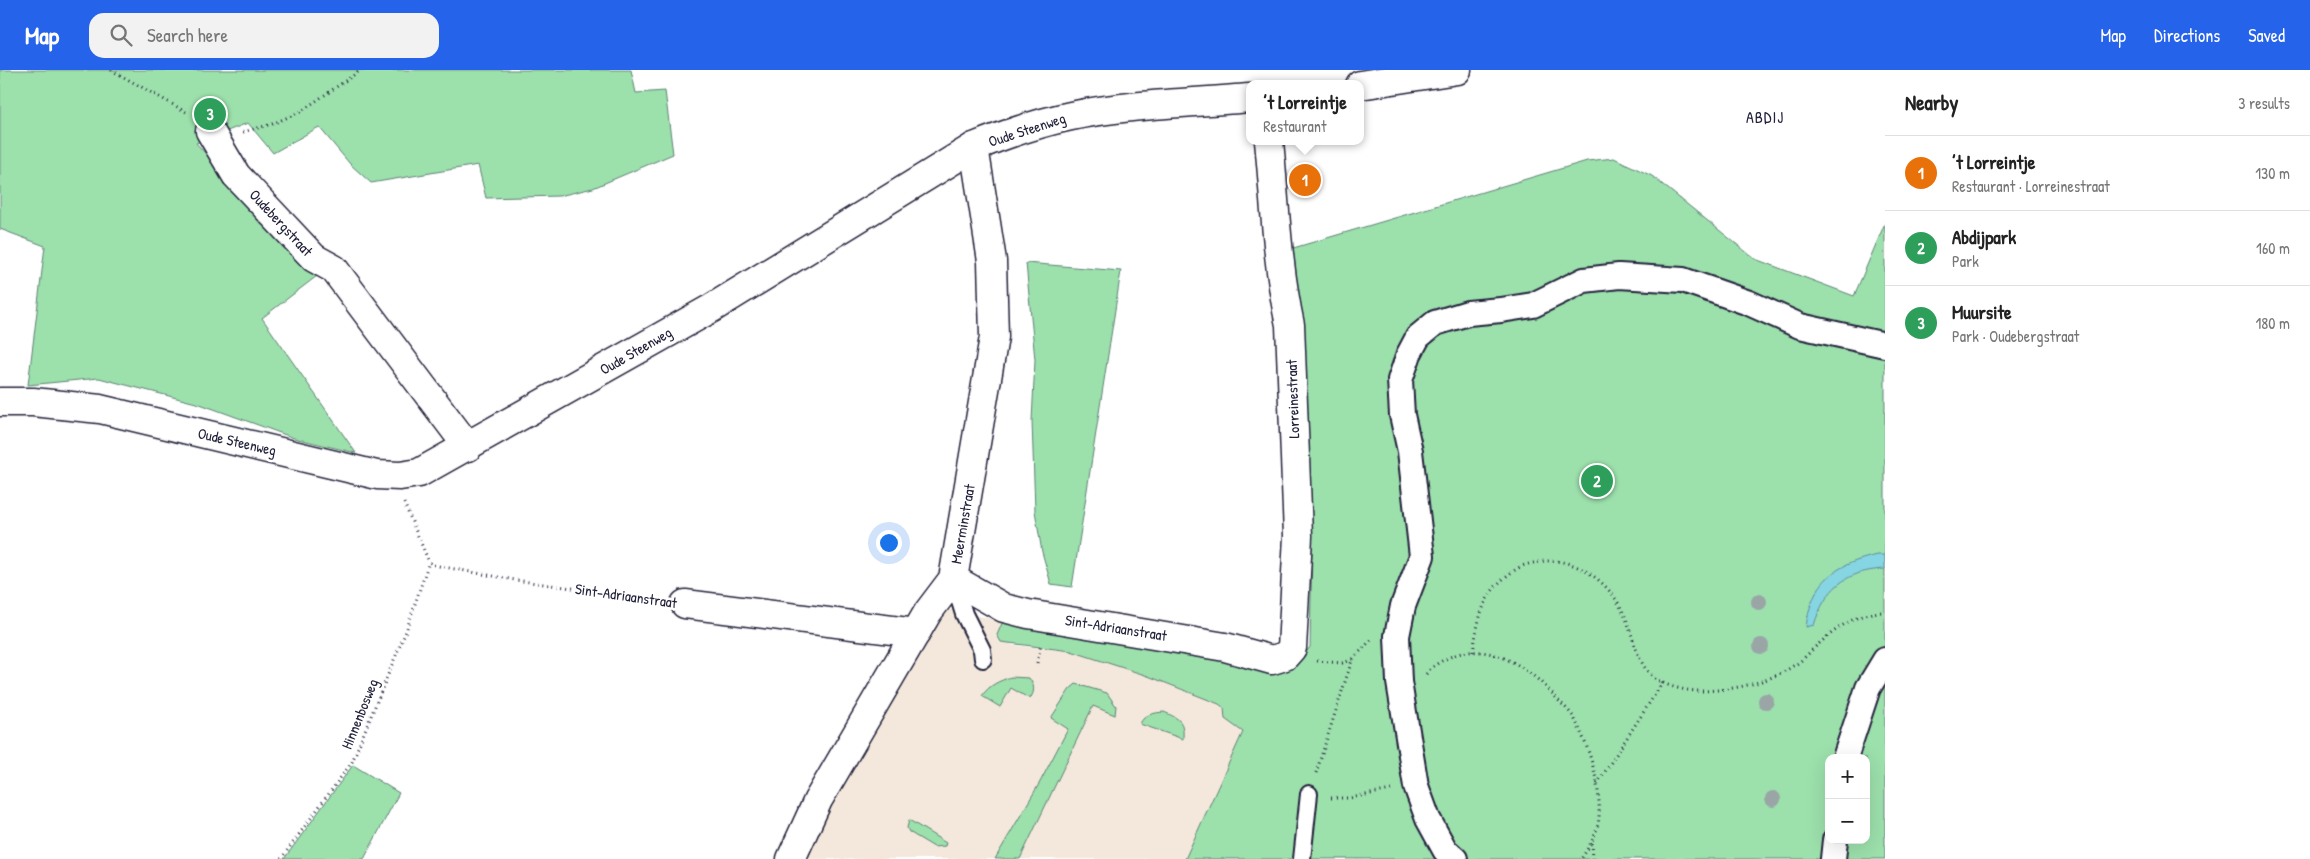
<!DOCTYPE html>
<meta charset="utf-8">
<style>
:root{--surface:#fff;--page:#f2f2f2;--text:#222;--muted:#767676;--line:#e0e0e0;--accent:#2563eb}
body{margin:0;font-family:"Patrick Hand",sans-serif;background:var(--page);color:var(--text)}
.controls{position:absolute;right:15px;bottom:15px;display:grid;overflow:hidden;border-radius:10px;box-shadow:0 5px 20px #0002}
.controls button{width:45px;height:45px;display:grid;place-items:center;padding:0;border:0;border-bottom:1px solid var(--line);background:var(--surface);color:var(--text);font:25px sans-serif}
.you{position:absolute;left:888px;top:472px;width:18px;height:18px;margin:-12px;border:4px solid #fff;border-radius:50%;background:#1a73e8;box-shadow:0 0 0 8px #1a73e833}
.badge{display:grid;place-items:center;width:32px;height:32px;border-radius:50%;background:var(--accent);color:#fff;font-size:16px;font-weight:700}
.pin{position:absolute;translate:-50% -50%;border:2px solid #fff;box-shadow:0 1px 5px #0006}
.popup{position:absolute;left:1246px;top:10px;width:118px;height:65px;box-sizing:border-box;display:grid;place-content:center;border-radius:10px;background:var(--surface);filter:drop-shadow(0 1px 4px #0005);font-size:16px;white-space:nowrap;color:var(--muted)}
.popup b{font-size:19px;color:var(--text)}
.popup::after{content:'';position:absolute;left:50%;top:100%;margin-left:-10px;border:10px solid transparent;border-top-color:var(--surface)}
.list{margin:0;padding:0;list-style:none}
h2{display:flex;justify-content:space-between;align-items:center;height:65px;margin:0;padding:0 20px;font-size:21px}
h2 small{font-size:16px;font-weight:400;color:var(--muted)}
.list li{display:grid;grid-template-columns:32px 1fr auto;gap:15px;align-items:center;box-sizing:border-box;height:75px;padding:0 20px;border-top:1px solid var(--line)}
.list b{display:block;font-size:19px;white-space:nowrap}
.list p{margin:0;font-size:16px;white-space:nowrap;color:var(--muted)}
.list em{font-size:16px;font-style:normal;color:var(--muted)}
.icon{flex:none;width:28px;height:28px;fill:none;stroke:currentColor;stroke-width:2;stroke-linecap:round;stroke-linejoin:round}
.map{position:relative;flex:none;width:1885px;height:789px;overflow:hidden}
header{display:flex;align-items:center;gap:30px;box-sizing:border-box;height:70px;padding:0 25px;background:var(--accent);color:#fff}
header strong{font-size:24px}
nav{display:flex;gap:28px;margin-inline-start:auto;font-size:18px}
.search{width:350px;height:45px;background:var(--page);display:flex;align-items:center;gap:12px;box-sizing:border-box;padding:0 18px;border-radius:15px;color:var(--muted);font-size:19px}
main{display:flex}
aside{flex:1;background:var(--surface)}
.map>svg:first-child{display:block}
.built{fill:#f3e8db}
.green{fill:#9ce0ac;stroke:#5f8174;fill-rule:evenodd}
.water{fill:#86d5e2;stroke:#5e8d9f}
.lines{fill:none;stroke-linecap:round;stroke-linejoin:round}
.service-casing{stroke:#22223b;stroke-width:20}
.pedestrian-casing{stroke:#22223b;stroke-width:28}
.minor-casing{stroke:#22223b;stroke-width:31}
.path{stroke:#22223b;stroke-width:3;stroke-dasharray:1 4;stroke-linecap:butt}
.service{stroke:#fff;stroke-width:16}
.pedestrian{stroke:#fff;stroke-width:24}
.minor{stroke:#fff;stroke-width:28}
.tree{fill:#9aa5a6}
.labels{text-anchor:middle;stroke-width:5;stroke-linejoin:round;paint-order:stroke}
.street-label{font-size:15px;fill:#22223b;stroke:#fff}
.neighbourhood-label{font-size:16px;letter-spacing:1px;fill:#22223b;stroke:#fff}
</style>
<header>
<strong>Map</strong>
<div class="search"><svg class="icon" aria-label="search" viewBox="0 0 24 24"><circle cx="10" cy="10" r="6"/><path d="M15 15l6 6"/></svg>Search here</div>
<nav><a>Map</a><a>Directions</a><a>Saved</a></nav>
</header>
<main>
<div class="map">
<svg width="1885" height="789" viewBox="0 0 1885 789">
<rect width="100%" height="100%" fill="#fff"/>
<filter id="ink" filterUnits="userSpaceOnUse"><feTurbulence type="fractalNoise" baseFrequency=".02" numOctaves="2"/><feDisplacementMap in="SourceGraphic" scale="10" xChannelSelector="R" yChannelSelector="G"/><feConvolveMatrix kernelMatrix="1 2 1 2 8 2 1 2 1" color-interpolation-filters="sRGB"/></filter>
<g filter="url(#ink)">
<!-- built -->
<path class="built" d="M 946,539 L 1003,551 L 1011,575 L 1071,581 L 1148,606 L 1219,634 L 1224,639 L 1225,649 L 1243,662 L 1185,789 L 802,789 L 816,756 Z"/>
<!-- green -->
<g class="green">
<path d="M 0,0 L 631,0 L 636,23 L 665,21 L 673,84 L 593,118 L 559,126 L 486,128 L 478,95 L 371,113 L 350,94 L 319,57 L 273,83 L 248,53 L 196,73 L 317,206 L 262,248 L 356,383 L 294,368 L 200,334 L 99,308 L 28,315 L 45,176 L 0,159 Z"/>
<path d="M 1614,88 L 1652,106 L 1755,189 L 1854,226 L 1885,153 L 1885,789 L 1185,789 L 1243,662 L 1225,649 L 1224,638 L 1219,634 L 1148,606 L 1071,581 L 1001,572 L 997,565 L 1003,551 L 1271,598 L 1293,599 L 1310,577 L 1312,478 L 1308,344 L 1290,179 L 1587,91 ZM 1829,688 L 1866,688 L 1866,770 L 1829,770 Z"/>
<path d="M 1026,193 L 1121,201 L 1072,517 L 1051,514 L 1042,482 L 1035,441 L 1032,351 L 1035,290 Z"/>
<path d="M 1011,607 L 1029,608 C 1035,616 1035,621 1030,629 L 1011,618 L 1000,637 L 982,626 C 989,615 999,611 1011,607 Z"/>
<path d="M 1076,614 L 1107,623 L 1116,636 L 1115,645 L 1093,636 L 1020,789 L 995,789 L 1039,714 L 1068,659 L 1051,648 L 1070,619 Z"/>
<path d="M 1164,642 C 1180,649 1184,651 1183,669 L 1140,654 C 1144,644 1154,643 1164,642 Z"/>
<path d="M 353,695 L 399,723 L 364,789 L 284,789 Z"/>
<path d="M 909,750 L 946,773 L 945,776 L 934,777 L 909,762 L 907,758 Z"/>
</g>
<!-- water -->
<path class="water" d="M 1878,485 L 1885,485 L 1885,499 C 1845,501 1826,518 1814,555 L 1806,557 C 1812,511 1835,494 1878,485 Z"/>
<g class="lines">
<defs>
<g id="service">
<path d="M 953,509 L 964,544 L 982,580 L 983,589"/>
<path d="M 1302,789 L 1309,724"/>
</g>
<g id="pedestrian">
<path d="M 1845,688 L 1868,618 L 1885,590"/>
<path d="M 1455,789 L 1445,780 L 1428,749 L 1416,716 L 1399,612 L 1397,566 L 1403,536 L 1422,486 L 1410,381 L 1402,345 L 1400,310 L 1409,284 L 1418,267 L 1435,253 L 1468,243 L 1501,240 L 1533,235 L 1584,210 L 1619,206 L 1683,210 L 1749,233 L 1800,256 L 1885,275"/>
<path d="M 1833,789 L 1835,770"/>
</g>
<g id="minor">
<path d="M 1360,15 L 1457,0"/>
<path d="M 210,61 L 236,105 L 314,188 L 334,199 L 468,377"/>
<path d="M 0,332 L 33,332 L 100,339 L 377,405 L 400,406 L 419,403 L 712,238 L 974,77 C 1006,64 1037,53 1071,46 C 1129,34 1191,33 1250,28"/>
<path d="M 953,509 L 1004,538 L 1028,544 L 1225,577 L 1272,590 L 1285,586 L 1292,578 L 1298,466 L 1290,255 C 1277,195 1275,132 1269,71"/>
<path d="M 685,534 L 916,563"/>
<path d="M 791,789 L 818,730 L 928,542 L 953,509 L 994,267 L 992,191 L 974,77"/>
</g>
</defs>
<!-- service casing -->
<use href="#service" class="service-casing"/>
<!-- pedestrian casing -->
<use href="#pedestrian" class="pedestrian-casing"/>
<!-- minor casing -->
<use href="#minor" class="minor-casing"/>
<!-- path -->
<g class="path">
<path d="M 111,0 L 188,43"/>
<path d="M 243,62 L 272,54 L 300,42 L 361,0"/>
<path d="M 404,433 L 429,492 L 433,495 L 515,510 L 658,530"/>
<path d="M 1473,582 C 1479,543 1484,518 1520,497 C 1526,494 1533,493 1539,492 C 1573,485 1609,511 1623,542 C 1634,564 1635,594 1656,609 C 1668,617 1686,621 1700,621 C 1732,620 1766,614 1793,596 C 1801,592 1807,585 1813,579 C 1834,560 1856,542 1885,542"/>
<path d="M 1317,591 L 1342,593 L 1352,590"/>
<path d="M 1037,593 L 1041,574"/>
<path d="M 1426,604 C 1434,594 1446,588 1458,584 C 1497,573 1535,603 1559,631 C 1565,637 1573,644 1576,652 C 1590,680 1601,716 1599,747 C 1598,763 1589,777 1581,789"/>
<path d="M 1316,703 L 1352,590 L 1371,570"/>
<path d="M 1597,714 L 1663,612"/>
<path d="M 1331,728 L 1350,728 L 1391,720"/>
<path d="M 1592,773 L 1593,789"/>
<path d="M 281,789 L 352,692 L 406,561 L 429,492"/>
</g>
<!-- service -->
<use href="#service" class="service"/>
<!-- pedestrian -->
<use href="#pedestrian" class="pedestrian"/>
<!-- minor -->
<use href="#minor" class="minor"/>
</g>
<!-- trees -->
<g class="tree">
<circle cx="1759" cy="532" r="8"/>
<circle cx="1761" cy="576" r="8"/>
<circle cx="1766" cy="631" r="8"/>
<circle cx="1773" cy="729" r="8"/>
</g>
</g>
<g class="labels">
<!-- street labels -->
<g class="street-label">
<text transform="translate(1027 60) rotate(-18)" y="5">Oude Steenweg</text>
<text transform="translate(281 153) rotate(47)" y="5">Oudebergstraat</text>
<text transform="translate(636 281) rotate(-30)" y="5">Oude Steenweg</text>
<text transform="translate(1293 329) rotate(-92)" y="5">Lorreinestraat</text>
<text transform="translate(237 372) rotate(13)" y="5">Oude Steenweg</text>
<text transform="translate(963 454) rotate(-80)" y="5">Meerminstraat</text>
<text transform="translate(626 526) rotate(8)" y="5">Sint-Adriaanstraat</text>
<text transform="translate(1116 558) rotate(9)" y="5">Sint-Adriaanstraat</text>
<text transform="translate(360 644) rotate(-68)" y="5">Hinnenbosweg</text>
</g>
<!-- neighbourhood labels -->
<g class="neighbourhood-label">
<text x="1765" y="53">ABDIJ</text>
</g>
</g>
</svg>
<div class="controls">
<button>+</button>
<button>−</button>
</div>
<div class="you"></div>
<div class="pin badge" style="left:1305px;top:110px;background:#e8710a">1</div>
<div class="popup"><b>’t Lorreintje</b>Restaurant</div>
<div class="pin badge" style="left:1597px;top:411px;background:#2e9e5b">2</div>
<div class="pin badge" style="left:210px;top:44px;background:#2e9e5b">3</div>
</div>
<aside>
<h2>Nearby<small>3 results</small></h2>
<ul class="list">
<li><span class="badge" style="background:#e8710a">1</span><div><b>’t Lorreintje</b><p>Restaurant · Lorreinestraat</p></div><em>130 m</em></li>
<li><span class="badge" style="background:#2e9e5b">2</span><div><b>Abdijpark</b><p>Park</p></div><em>160 m</em></li>
<li><span class="badge" style="background:#2e9e5b">3</span><div><b>Muursite</b><p>Park · Oudebergstraat</p></div><em>180 m</em></li>
</ul>
</aside>
</main>
